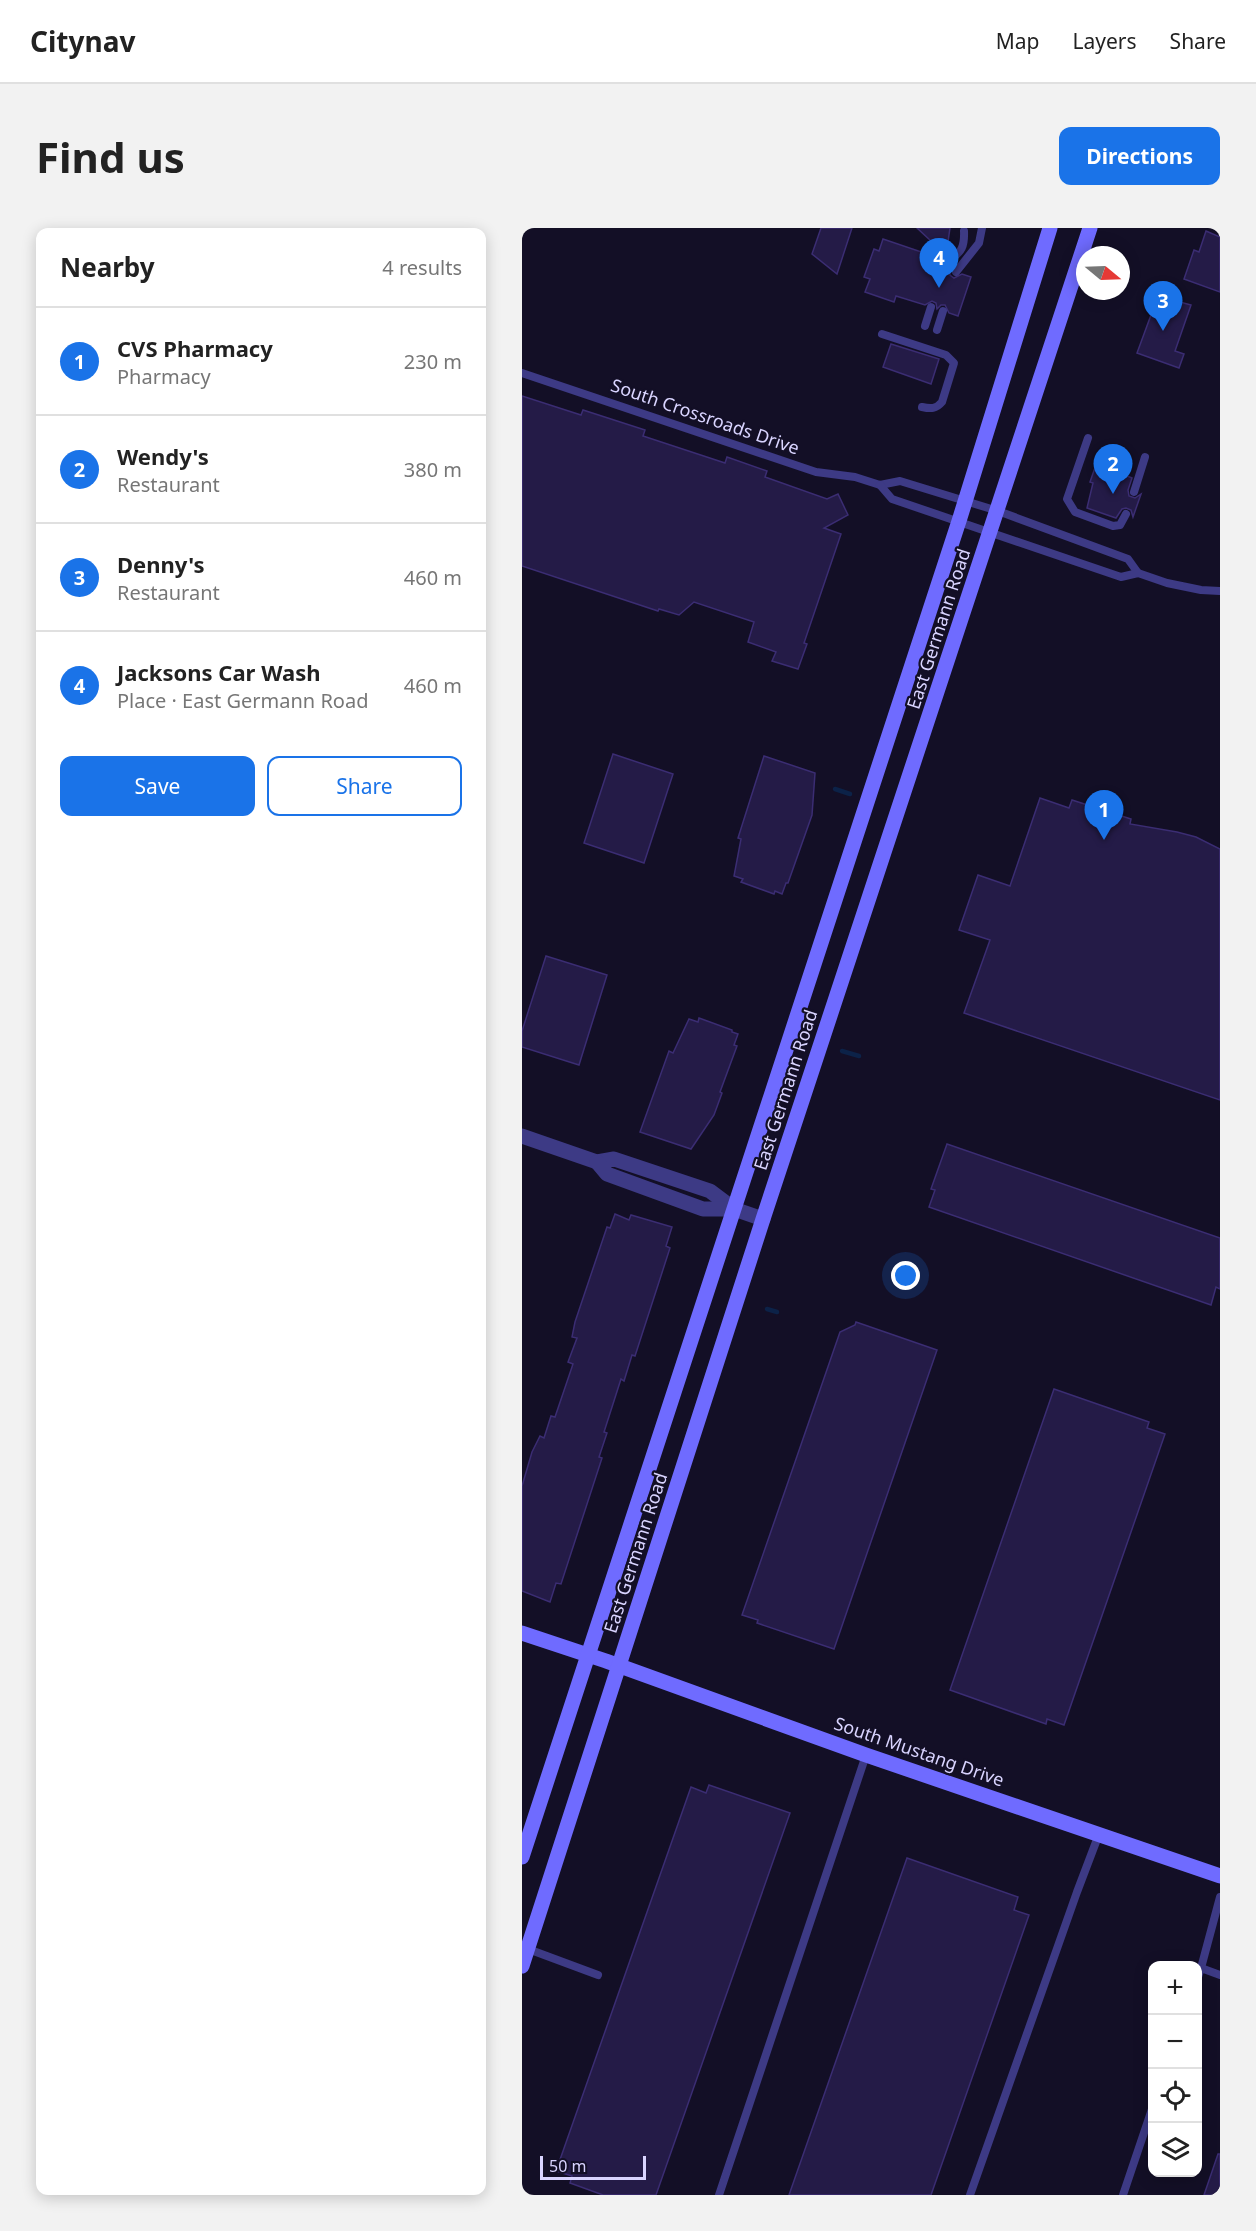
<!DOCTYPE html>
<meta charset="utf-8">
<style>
:root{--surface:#fff;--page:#f2f2f2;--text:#222;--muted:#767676;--line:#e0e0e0;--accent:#1a73e8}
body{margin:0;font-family:"Noto Sans",sans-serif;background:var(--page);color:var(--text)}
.controls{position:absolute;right:18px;bottom:18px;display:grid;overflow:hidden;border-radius:12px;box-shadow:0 3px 15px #0003}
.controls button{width:54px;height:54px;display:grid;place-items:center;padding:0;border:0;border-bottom:2px solid var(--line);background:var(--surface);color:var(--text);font:30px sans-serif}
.compass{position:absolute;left:554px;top:18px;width:54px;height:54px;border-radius:50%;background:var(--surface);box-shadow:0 3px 15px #0003;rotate:109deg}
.scale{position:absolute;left:18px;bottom:15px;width:106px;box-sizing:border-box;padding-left:6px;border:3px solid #d9d4ff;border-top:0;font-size:16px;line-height:21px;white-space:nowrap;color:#d9d4ff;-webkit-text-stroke:4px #130f26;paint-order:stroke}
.you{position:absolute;left:384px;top:1048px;width:21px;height:21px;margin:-15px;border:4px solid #fff;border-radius:50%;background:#1a73e8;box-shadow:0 0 0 9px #1a73e833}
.badge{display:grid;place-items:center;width:39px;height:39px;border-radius:50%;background:var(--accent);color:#fff;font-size:20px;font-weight:700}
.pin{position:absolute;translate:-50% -50px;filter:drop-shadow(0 2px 3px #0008)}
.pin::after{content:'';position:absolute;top:32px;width:21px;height:18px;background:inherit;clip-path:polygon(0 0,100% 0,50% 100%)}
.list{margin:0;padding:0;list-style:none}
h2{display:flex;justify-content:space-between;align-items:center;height:78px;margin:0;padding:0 24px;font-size:26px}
h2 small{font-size:20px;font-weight:400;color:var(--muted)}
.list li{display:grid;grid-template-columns:39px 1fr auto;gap:18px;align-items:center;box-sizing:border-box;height:108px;padding:0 24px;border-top:2px solid var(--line)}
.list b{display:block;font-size:22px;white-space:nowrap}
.list p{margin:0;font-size:20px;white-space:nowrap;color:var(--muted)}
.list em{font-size:20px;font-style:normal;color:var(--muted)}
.actions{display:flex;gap:12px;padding:18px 24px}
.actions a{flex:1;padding:14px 0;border:2px solid var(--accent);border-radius:12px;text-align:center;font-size:21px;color:var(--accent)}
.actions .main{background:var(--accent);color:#fff}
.icon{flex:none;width:33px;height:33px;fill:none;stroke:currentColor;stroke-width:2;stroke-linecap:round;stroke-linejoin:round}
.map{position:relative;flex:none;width:698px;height:1967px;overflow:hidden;border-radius:12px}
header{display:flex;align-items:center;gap:36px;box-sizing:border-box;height:84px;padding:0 30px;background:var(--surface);border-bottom:2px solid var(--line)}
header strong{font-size:28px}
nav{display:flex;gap:33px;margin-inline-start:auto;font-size:21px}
.intro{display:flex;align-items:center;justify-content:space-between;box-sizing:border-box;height:144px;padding:0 36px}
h1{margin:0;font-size:42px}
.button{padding:15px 27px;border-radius:12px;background:var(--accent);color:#fff;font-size:21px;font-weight:700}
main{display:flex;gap:36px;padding:0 36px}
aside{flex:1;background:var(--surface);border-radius:12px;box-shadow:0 3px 15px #0003}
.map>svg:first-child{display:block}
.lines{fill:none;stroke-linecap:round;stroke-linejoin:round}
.stream{stroke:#0c2248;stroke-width:4.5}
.building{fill:#241b47;stroke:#3b2d73;stroke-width:1.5}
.lane{stroke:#3d3a85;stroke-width:8}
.street{stroke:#3d3a85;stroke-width:15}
.secondary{stroke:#6f6bff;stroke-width:15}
.labels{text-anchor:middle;stroke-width:4.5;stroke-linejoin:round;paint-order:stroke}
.street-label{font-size:18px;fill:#d9d4ff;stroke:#130f26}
</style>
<header>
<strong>Citynav</strong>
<nav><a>Map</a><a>Layers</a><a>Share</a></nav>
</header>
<div class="intro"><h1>Find us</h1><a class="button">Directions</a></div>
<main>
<aside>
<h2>Nearby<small>4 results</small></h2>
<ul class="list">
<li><span class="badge">1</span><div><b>CVS Pharmacy</b><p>Pharmacy</p></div><em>230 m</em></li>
<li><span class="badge">2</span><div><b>Wendy's</b><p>Restaurant</p></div><em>380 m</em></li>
<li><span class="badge">3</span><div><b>Denny's</b><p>Restaurant</p></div><em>460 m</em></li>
<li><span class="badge">4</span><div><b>Jacksons Car Wash</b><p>Place · East Germann Road</p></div><em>460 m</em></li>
</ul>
<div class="actions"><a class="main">Save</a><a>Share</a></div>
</aside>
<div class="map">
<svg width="698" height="1967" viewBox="0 0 698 1967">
<rect width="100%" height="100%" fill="#130f26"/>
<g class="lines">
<!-- stream -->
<g class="stream">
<path d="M 313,561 L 328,566"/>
<path d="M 320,823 L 337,828"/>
<path d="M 245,1081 L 255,1084"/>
</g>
</g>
<!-- building -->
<g class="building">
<path d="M 299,0 L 330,0 L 315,46 L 290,26 Z"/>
<path d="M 395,0 L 428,0 L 424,27 Z"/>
<path d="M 684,3 L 698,9 L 698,64 L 662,51 L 672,22 L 677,24 Z"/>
<path d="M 361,11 L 420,31 L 415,39 L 419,46 L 424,46 L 428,42 L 428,47 L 432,50 L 440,46 L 449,49 L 436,88 L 427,85 L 423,77 L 419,77 L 415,81 L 414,75 L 410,73 L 403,77 L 374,68 L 372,74 L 343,64 L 348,51 L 342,49 L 352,21 L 357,23 Z"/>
<path d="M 636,68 L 669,77 L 653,123 L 662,126 L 657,140 L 615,125 Z"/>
<path d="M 369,116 L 417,131 L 409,156 L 361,139 Z"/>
<path d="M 0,168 L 59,187 L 61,182 L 123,202 L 121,208 L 203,235 L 205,229 L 245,243 L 243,249 L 305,271 L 316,266 L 326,287 L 302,300 L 319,306 L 282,415 L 285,416 L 276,441 L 250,433 L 254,424 L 226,414 L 232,394 L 172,374 L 157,387 L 137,381 L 136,383 L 0,338 Z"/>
<path d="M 576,231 L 600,240 L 598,245 L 610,250 L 606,262 L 607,268 L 613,270 L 619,266 L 611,289 L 609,282 L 604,280 L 600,281 L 594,290 L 565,280 L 571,255 L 568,254 Z"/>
<path d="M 91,526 L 151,546 L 122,635 L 62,615 Z"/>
<path d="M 242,528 L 293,545 L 290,587 L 266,655 L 264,655 L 260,666 L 253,663 L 252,666 L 219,654 L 221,651 L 212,648 L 219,611 L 216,610 Z"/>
<path d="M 518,570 L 547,580 L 550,572 L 609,591 L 608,596 L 655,604 L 674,609 L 698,621 L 698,872 L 442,785 L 468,712 L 437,702 L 456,647 L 488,658 Z"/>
<path d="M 24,728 L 85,747 L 57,837 L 0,819 L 0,803 Z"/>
<path d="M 177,790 L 210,802 L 210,804 L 216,806 L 212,817 L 215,818 L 198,864 L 200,865 L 192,887 L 169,921 L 118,904 L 147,823 L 151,825 L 167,791 L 176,794 Z"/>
<path d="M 425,916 L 698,1010 L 698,1061 L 694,1059 L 689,1077 L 407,979 L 413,962 L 409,961 Z"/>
<path d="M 93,986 L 107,992 L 109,987 L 150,999 L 144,1018 L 148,1020 L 113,1128 L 110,1127 L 102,1153 L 99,1151 L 82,1204 L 85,1205 L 77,1229 L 80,1230 L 39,1356 L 34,1355 L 28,1374 L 0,1363 L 0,1258 L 10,1224 L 18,1208 L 22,1210 L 29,1188 L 33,1189 L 51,1136 L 46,1134 L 55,1110 L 50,1109 L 53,1094 L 85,999 L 88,1000 Z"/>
<path d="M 334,1094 L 415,1122 L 312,1421 L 235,1395 L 236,1392 L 220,1387 L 318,1104 L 333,1097 Z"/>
<path d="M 532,1161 L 627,1194 L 625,1200 L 643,1206 L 542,1497 L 525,1491 L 524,1496 L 428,1462 Z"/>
<path d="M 187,1557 L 268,1585 L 134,1967 L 81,1967 L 48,1955 L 50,1948 L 34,1943 L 169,1559 L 184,1565 Z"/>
<path d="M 385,1630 L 496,1669 L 492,1682 L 507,1687 L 409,1967 L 267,1967 Z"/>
<path d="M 696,1926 L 698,1926 L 698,1967 L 682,1967 Z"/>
</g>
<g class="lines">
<!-- lane -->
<g class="lane">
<path d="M 421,40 C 434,24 443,27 442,3"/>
<path d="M 434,44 L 457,15 L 460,0"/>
<path d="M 403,98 L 409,79"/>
<path d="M 415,102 L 421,83"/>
<path d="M 360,106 L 424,127 L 432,135 L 420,174 C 414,181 409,181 400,179"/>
<path d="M 0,145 L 294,244 L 333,249 L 358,257 L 378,253 L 476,283 L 606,331 L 616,345"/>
<path d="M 566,210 L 545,271 L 553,284 L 591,298 L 598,297 L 604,286"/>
<path d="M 358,257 L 370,271 L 599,349 L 616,345 L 645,355 L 679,362 L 698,363"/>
<path d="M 612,264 L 623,229"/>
<path d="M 6,1721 L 76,1747"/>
<path d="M 679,1740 L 698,1669"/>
<path d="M 676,1749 L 679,1740 L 698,1747"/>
<path d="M 197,1967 L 344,1527"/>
<path d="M 448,1967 L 555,1664 L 577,1606"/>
<path d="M 601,1967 L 630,1881"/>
</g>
<!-- street -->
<g class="street">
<path d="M 0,908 L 75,934 L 92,931 L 188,963 L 212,981 L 241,991"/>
<path d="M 75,934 L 85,946 L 181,981 L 212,981"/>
</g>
<!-- secondary -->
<g class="secondary">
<path d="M 0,1405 L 84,1433 L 344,1527 L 698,1648"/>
<path d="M 0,1629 L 437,293 L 528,0"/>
<path d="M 0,1738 L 241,991 L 568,0"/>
</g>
</g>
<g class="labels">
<!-- street labels -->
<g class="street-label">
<text transform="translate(183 189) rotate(19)" y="6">South Crossroads Drive</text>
<text transform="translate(417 401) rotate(-72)" y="6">East Germann Road</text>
<text transform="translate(264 862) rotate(-72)" y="6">East Germann Road</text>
<text transform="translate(114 1325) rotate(-72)" y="6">East Germann Road</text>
<text transform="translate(397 1524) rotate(19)" y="6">South Mustang Drive</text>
</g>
</g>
</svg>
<div class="controls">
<button>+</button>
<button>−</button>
<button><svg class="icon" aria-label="locate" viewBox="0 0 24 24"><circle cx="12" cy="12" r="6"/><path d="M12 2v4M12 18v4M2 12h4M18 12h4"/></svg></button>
<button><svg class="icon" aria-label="layers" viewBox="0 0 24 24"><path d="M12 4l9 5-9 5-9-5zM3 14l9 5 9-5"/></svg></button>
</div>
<svg class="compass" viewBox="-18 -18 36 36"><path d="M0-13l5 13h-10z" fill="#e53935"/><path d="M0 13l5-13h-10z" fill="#767676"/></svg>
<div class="scale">50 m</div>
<div class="you"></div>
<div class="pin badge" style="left:582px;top:612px">1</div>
<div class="pin badge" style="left:591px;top:266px">2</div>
<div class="pin badge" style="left:641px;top:103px">3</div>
<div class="pin badge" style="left:417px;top:60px">4</div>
</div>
</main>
